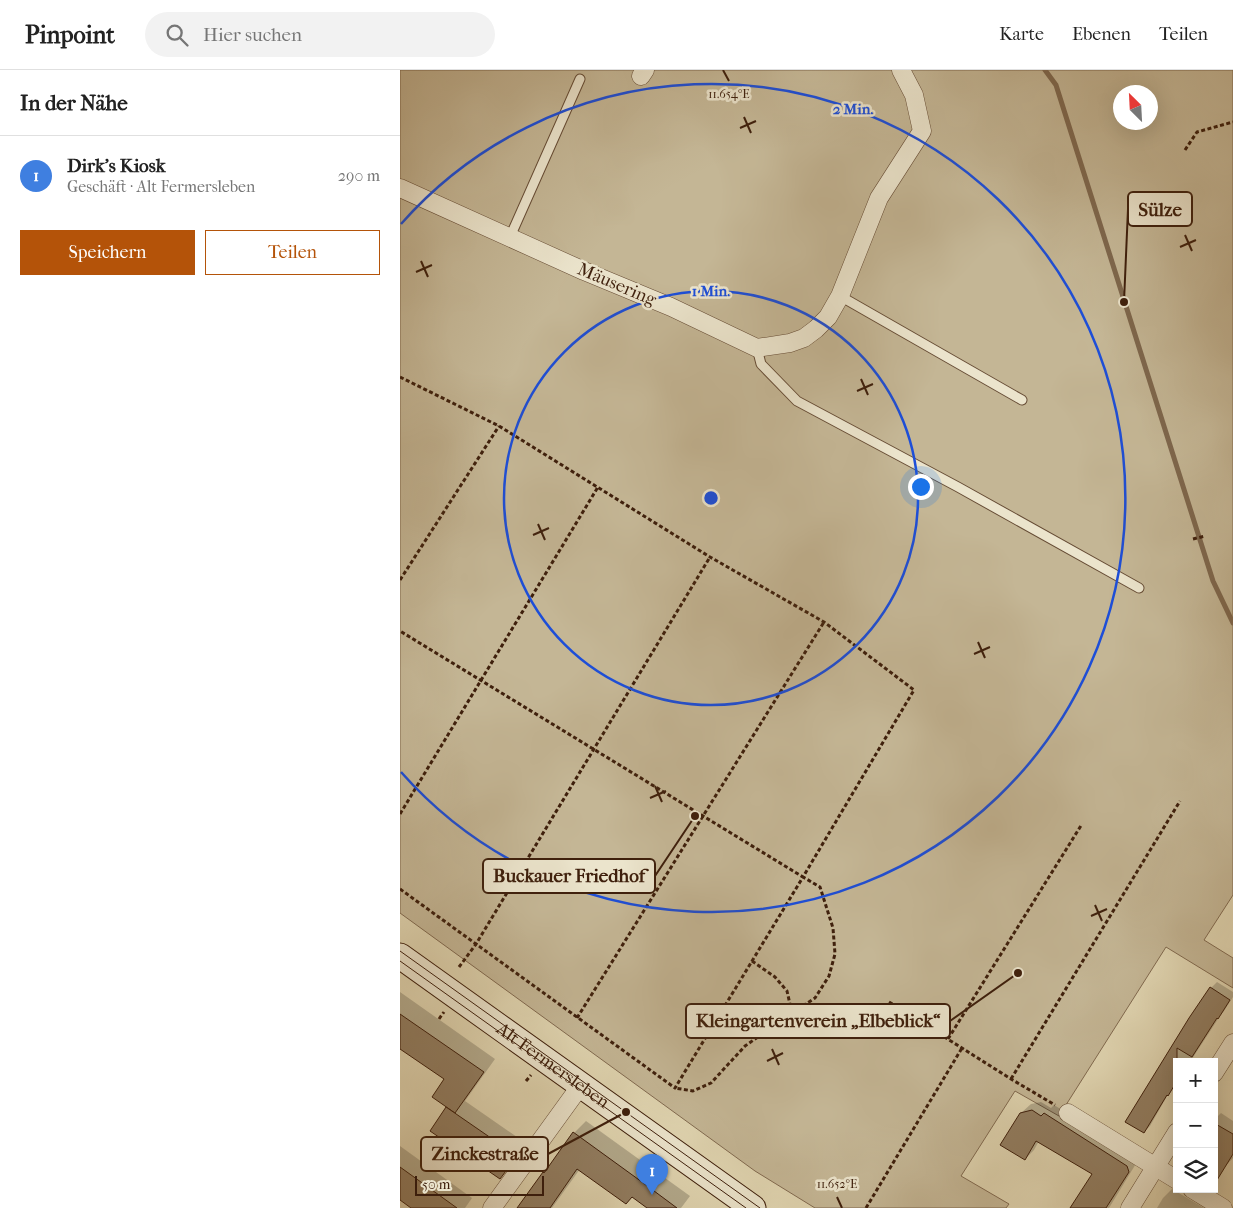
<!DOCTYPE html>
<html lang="de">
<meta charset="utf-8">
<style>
:root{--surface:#fff;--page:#f2f2f2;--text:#222;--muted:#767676;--line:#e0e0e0;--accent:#b45309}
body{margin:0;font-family:"IM FELL French Canon",serif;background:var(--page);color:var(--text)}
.controls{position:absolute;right:15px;bottom:15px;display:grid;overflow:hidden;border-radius:0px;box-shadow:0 5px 20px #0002}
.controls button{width:45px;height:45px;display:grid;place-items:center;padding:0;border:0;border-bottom:1px solid var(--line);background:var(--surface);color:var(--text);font:25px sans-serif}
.compass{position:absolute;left:713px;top:15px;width:45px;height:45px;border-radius:50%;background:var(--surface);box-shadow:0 5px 20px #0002;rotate:336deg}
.scale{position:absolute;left:15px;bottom:12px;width:129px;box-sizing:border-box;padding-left:5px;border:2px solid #3e1f0c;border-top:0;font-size:14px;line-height:18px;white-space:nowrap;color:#3e1f0c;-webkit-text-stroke:4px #ebe4cc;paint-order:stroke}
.you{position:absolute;left:520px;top:416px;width:18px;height:18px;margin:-12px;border:4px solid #fff;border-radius:50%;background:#1a73e8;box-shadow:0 0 0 8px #1a73e833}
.badge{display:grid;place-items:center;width:32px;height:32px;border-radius:50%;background:var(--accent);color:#fff;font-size:16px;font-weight:700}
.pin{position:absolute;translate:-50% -41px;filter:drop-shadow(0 1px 2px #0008)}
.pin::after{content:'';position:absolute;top:26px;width:18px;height:15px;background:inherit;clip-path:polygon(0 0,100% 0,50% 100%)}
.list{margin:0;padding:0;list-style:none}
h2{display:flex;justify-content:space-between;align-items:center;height:65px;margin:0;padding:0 20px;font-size:21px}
h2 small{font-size:16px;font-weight:400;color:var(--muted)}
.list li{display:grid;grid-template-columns:32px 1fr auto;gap:15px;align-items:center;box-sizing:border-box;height:80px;padding:0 20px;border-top:1px solid var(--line)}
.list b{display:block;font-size:19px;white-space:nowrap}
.list p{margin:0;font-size:16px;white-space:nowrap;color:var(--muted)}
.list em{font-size:16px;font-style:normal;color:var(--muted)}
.actions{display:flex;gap:10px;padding:15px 20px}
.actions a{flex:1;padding:11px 0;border:1px solid var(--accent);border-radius:0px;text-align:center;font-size:18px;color:var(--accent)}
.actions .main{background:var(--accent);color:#fff}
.icon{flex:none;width:28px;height:28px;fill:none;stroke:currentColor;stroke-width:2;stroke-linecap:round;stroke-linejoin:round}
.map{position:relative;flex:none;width:833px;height:1138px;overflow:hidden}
header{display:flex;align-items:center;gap:30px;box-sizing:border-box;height:70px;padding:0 25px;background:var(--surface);border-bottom:1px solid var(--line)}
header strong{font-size:24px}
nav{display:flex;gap:28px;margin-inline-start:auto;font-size:18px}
.search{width:350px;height:45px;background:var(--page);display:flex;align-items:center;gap:12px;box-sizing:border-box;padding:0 18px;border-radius:28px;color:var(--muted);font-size:19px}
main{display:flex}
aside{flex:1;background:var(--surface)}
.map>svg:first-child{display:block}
.green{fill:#c4b695;stroke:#816a50;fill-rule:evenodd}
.shadow{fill:#0003}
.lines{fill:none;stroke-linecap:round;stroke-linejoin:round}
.stream{stroke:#7e674d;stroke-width:5}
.building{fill:#927e62;stroke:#3e1f0c}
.service-casing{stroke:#664c35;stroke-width:11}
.minor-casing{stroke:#664c35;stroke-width:19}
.secondary-casing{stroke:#3e1f0c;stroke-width:27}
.path{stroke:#3e1f0c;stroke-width:3;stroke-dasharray:4 2.5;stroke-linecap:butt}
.service{stroke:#ebe4cc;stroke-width:9}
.minor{stroke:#ebe4cc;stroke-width:18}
.secondary{stroke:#ebe4cc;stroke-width:25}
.tram{stroke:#3e1f0c;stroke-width:1}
.ticks{fill:none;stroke:#3e1f0c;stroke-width:2}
.ring{fill:none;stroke:#1d4ed8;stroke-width:2.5}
.labels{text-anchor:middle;stroke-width:5;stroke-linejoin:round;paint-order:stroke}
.street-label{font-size:18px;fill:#3e1f0c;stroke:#ebe4cc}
.ticks-label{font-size:12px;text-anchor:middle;fill:#3e1f0c;stroke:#ebe4cc;stroke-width:5;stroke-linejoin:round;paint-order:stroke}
.centre{fill:#1d4ed8;stroke:#ebe4cc;stroke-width:2.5}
.ring-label{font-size:15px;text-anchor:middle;font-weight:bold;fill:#1d4ed8;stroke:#ebe4cc;stroke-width:5;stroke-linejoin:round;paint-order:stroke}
.leader{fill:none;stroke:#3e1f0c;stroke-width:2}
.callout-dot{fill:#3e1f0c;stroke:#ebe4cc;stroke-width:2}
.callout{fill:#ebe4cc;stroke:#3e1f0c;stroke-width:2}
.callout-label{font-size:19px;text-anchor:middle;font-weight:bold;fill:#3e1f0c}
</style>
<header>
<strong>Pinpoint</strong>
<div class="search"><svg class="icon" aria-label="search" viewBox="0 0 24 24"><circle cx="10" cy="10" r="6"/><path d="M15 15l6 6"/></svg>Hier suchen</div>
<nav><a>Karte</a><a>Ebenen</a><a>Teilen</a></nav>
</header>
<main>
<aside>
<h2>In der Nähe<small></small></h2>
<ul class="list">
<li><span class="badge" style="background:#3f7fe0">1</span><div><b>Dirk's Kiosk</b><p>Geschäft · Alt Fermersleben</p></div><em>290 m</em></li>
</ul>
<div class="actions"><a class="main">Speichern</a><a>Teilen</a></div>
</aside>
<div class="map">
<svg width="833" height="1138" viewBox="0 0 833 1138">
<rect width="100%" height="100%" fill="#e0d5b1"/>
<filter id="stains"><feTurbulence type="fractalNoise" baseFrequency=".004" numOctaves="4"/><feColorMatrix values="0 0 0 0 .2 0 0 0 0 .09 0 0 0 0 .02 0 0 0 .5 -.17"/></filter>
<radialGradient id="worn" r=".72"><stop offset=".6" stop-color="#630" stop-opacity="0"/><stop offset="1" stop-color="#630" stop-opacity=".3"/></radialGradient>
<!-- green -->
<path class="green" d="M 0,0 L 833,0 L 833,825 L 804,870 L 833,888 L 833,918 L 766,877 L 659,1046 L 615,1021 L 561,1106 L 609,1134 L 606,1138 L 415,1138 L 355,1101 L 0,843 ZM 720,22 L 750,22 L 750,52 L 720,52 Z"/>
<!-- shadow -->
<g class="shadow">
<path d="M 817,912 L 833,922 L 833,927 L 824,941 L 820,946 L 790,992 L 777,992 L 777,1013 L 770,1021 L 750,1056 L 744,1062 L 726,1051 L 790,949 L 811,918 Z"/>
<path d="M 0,922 L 95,989 L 65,1031 L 127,1074 L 111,1096 L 99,1108 L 32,1061 L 47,1038 L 46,1009 L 0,977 Z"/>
<path d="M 641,1032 L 651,1038 L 654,1035 L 701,1064 L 737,1092 L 709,1138 L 672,1138 L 693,1104 L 639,1071 L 634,1080 L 625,1089 L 621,1043 L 631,1034 Z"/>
<path d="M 821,1043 L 833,1051 L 833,1088 L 822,1100 L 814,1096 L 814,1050 Z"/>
<path d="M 186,1051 L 290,1126 L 281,1138 L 249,1138 L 233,1126 L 180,1099 L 152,1138 L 118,1138 L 144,1102 L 151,1095 L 174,1063 Z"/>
<path d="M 0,1076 L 72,1128 L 65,1138 L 13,1138 L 0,1129 Z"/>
<path d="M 772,1119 L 804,1138 L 757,1138 L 763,1128 Z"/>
</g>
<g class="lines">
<!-- stream -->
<path class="stream" d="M 645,0 L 656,15 L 813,511 L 833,553"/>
</g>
<!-- building -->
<g class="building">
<path d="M 810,917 L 830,930 L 818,949 L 817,948 L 792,987 L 777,978 L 777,1011 L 768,1026 L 767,1025 L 744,1063 L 725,1052 L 789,948 Z"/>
<path d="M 0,944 L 84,1002 L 55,1043 L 32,1027 L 44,1009 L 0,979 Z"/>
<path d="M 46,1037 L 117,1086 L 100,1109 L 30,1061 Z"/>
<path d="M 632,1040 L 641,1046 L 644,1043 L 727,1096 L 729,1102 L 706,1138 L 670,1138 L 692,1104 L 636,1071 L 625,1090 L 600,1075 L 620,1043 Z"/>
<path d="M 814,1053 L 833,1064 L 833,1084 L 814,1115 Z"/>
<path d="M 173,1062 L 242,1112 L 277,1138 L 247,1138 L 232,1127 L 226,1134 L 177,1099 L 150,1138 L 117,1138 L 143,1102 L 144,1103 Z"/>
<path d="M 0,1097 L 57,1138 L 11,1138 L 0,1130 Z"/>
</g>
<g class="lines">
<defs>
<g id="service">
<path d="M 110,167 L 180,9"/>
<path d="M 440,226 L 622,330"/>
<path d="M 357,278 L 361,294 L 397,331 L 558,417 L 739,518"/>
</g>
<g id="minor">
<path d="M 241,6 L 245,0"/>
<path d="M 0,118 L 184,201 L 271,237 L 357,278 L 390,273 L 404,268 L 416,259 L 428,247 L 440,226 L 479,128 L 522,61 L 514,25 L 501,0"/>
<path d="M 814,1003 L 833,973"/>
<path d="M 668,1043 L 777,1110"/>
<path d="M 792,1119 L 823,1138"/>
<path d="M 92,1138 L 181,1015"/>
<path d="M 730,1138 L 777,1062"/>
</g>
<g id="secondary">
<path id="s1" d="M 0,886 L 353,1138"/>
</g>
</defs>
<!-- service casing -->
<use href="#service" class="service-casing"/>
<!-- minor casing -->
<use href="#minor" class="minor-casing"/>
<!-- secondary casing -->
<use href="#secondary" class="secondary-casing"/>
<!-- path -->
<g class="path">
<path d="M 785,80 L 797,62 L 833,52"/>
<path d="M 0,307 L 99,356 L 310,487 L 424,552 L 514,620 L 403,807 L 0,561"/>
<path d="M 793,469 L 805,466"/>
<path d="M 0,510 L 99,356"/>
<path d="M 0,744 L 198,417"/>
<path d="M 0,819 L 275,1018 L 403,807 L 420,817 L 433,858 L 435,884 L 429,906 L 415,928 L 392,943 L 345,976 L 311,1013 L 293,1021 L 275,1018"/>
<path d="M 352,891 L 375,907 L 387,921 L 392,943"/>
<path d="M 59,897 L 76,874 L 310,487"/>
<path d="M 489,932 L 611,1009 L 655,1035"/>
<path d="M 177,948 L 424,552"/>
<path d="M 39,949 L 44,942"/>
<path d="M 548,969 L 682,754"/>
<path d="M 611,1009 L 780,731"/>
<path d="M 126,1011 L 131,1005"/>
<path d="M 466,1138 L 562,978"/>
</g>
<!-- service -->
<use href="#service" class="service"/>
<!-- minor -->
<use href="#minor" class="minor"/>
<!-- secondary -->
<use href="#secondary" class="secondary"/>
<!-- tram -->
<g class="tram">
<path d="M 0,881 L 360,1138"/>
<path d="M 0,891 L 346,1138"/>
</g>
</g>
<!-- ticks -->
<path class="ticks" d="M 323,0 L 329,11M 344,47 L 351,63M 340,58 L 356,51M 785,165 L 792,181M 780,177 L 796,170M 21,191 L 28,207M 16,202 L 32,195M 461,309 L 468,325M 457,321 L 473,314M 138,454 L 145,470M 133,465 L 149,458M 578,572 L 585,588M 574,584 L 590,577M 255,716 L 262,732M 250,728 L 266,721M 695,835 L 702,851M 691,846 L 707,839M 372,979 L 379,995M 367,991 L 383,983M 437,1127 L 442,1138"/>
<!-- distance rings -->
<g class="ring">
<circle cx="311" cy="428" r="207"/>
<path d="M1 154A414 414 0 1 1 1 702"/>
</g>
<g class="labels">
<!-- street labels -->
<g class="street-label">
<text transform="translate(217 214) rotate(23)" y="6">Mäusering</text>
<text dy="6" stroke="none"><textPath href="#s1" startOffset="188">Alt Fermersleben</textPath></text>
</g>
</g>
<g class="ticks-label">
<text x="329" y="28">11.654°E</text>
<text x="437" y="1118">11.652°E</text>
</g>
<circle cx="311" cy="428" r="8" class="centre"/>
<g class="ring-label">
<text x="453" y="44">2 Min.</text>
<text x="311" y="226">1 Min.</text>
</g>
<!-- callouts -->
<path class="leader" d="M724 232L728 139M295 746L255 806M618 903L550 951M226 1042L148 1084"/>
<g class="callout-dot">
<circle cx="724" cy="232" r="5"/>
<circle cx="295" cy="746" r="5"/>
<circle cx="618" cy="903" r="5"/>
<circle cx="226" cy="1042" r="5"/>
</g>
<g class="callout">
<rect x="728" y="122" width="64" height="34" rx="5"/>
<rect x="83" y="789" width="172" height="34" rx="5"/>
<rect x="286" y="934" width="264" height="34" rx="5"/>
<rect x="21" y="1067" width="127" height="34" rx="5"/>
</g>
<g class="callout-label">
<text x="760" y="146">Sülze</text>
<text x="169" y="812">Buckauer Friedhof</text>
<text x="418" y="957">Kleingartenverein „Elbeblick“</text>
<text x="85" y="1090">Zinckestraße</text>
</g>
<rect width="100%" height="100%" filter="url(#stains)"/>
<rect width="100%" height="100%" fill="url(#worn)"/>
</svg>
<div class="controls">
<button>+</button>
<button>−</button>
<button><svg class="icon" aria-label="layers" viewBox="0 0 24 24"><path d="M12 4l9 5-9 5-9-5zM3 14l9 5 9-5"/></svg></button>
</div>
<svg class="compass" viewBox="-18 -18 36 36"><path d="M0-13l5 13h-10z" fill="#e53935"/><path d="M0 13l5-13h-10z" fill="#767676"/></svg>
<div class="scale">50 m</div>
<div class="you"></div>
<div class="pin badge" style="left:252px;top:1125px;background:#3f7fe0">1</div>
</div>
</main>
